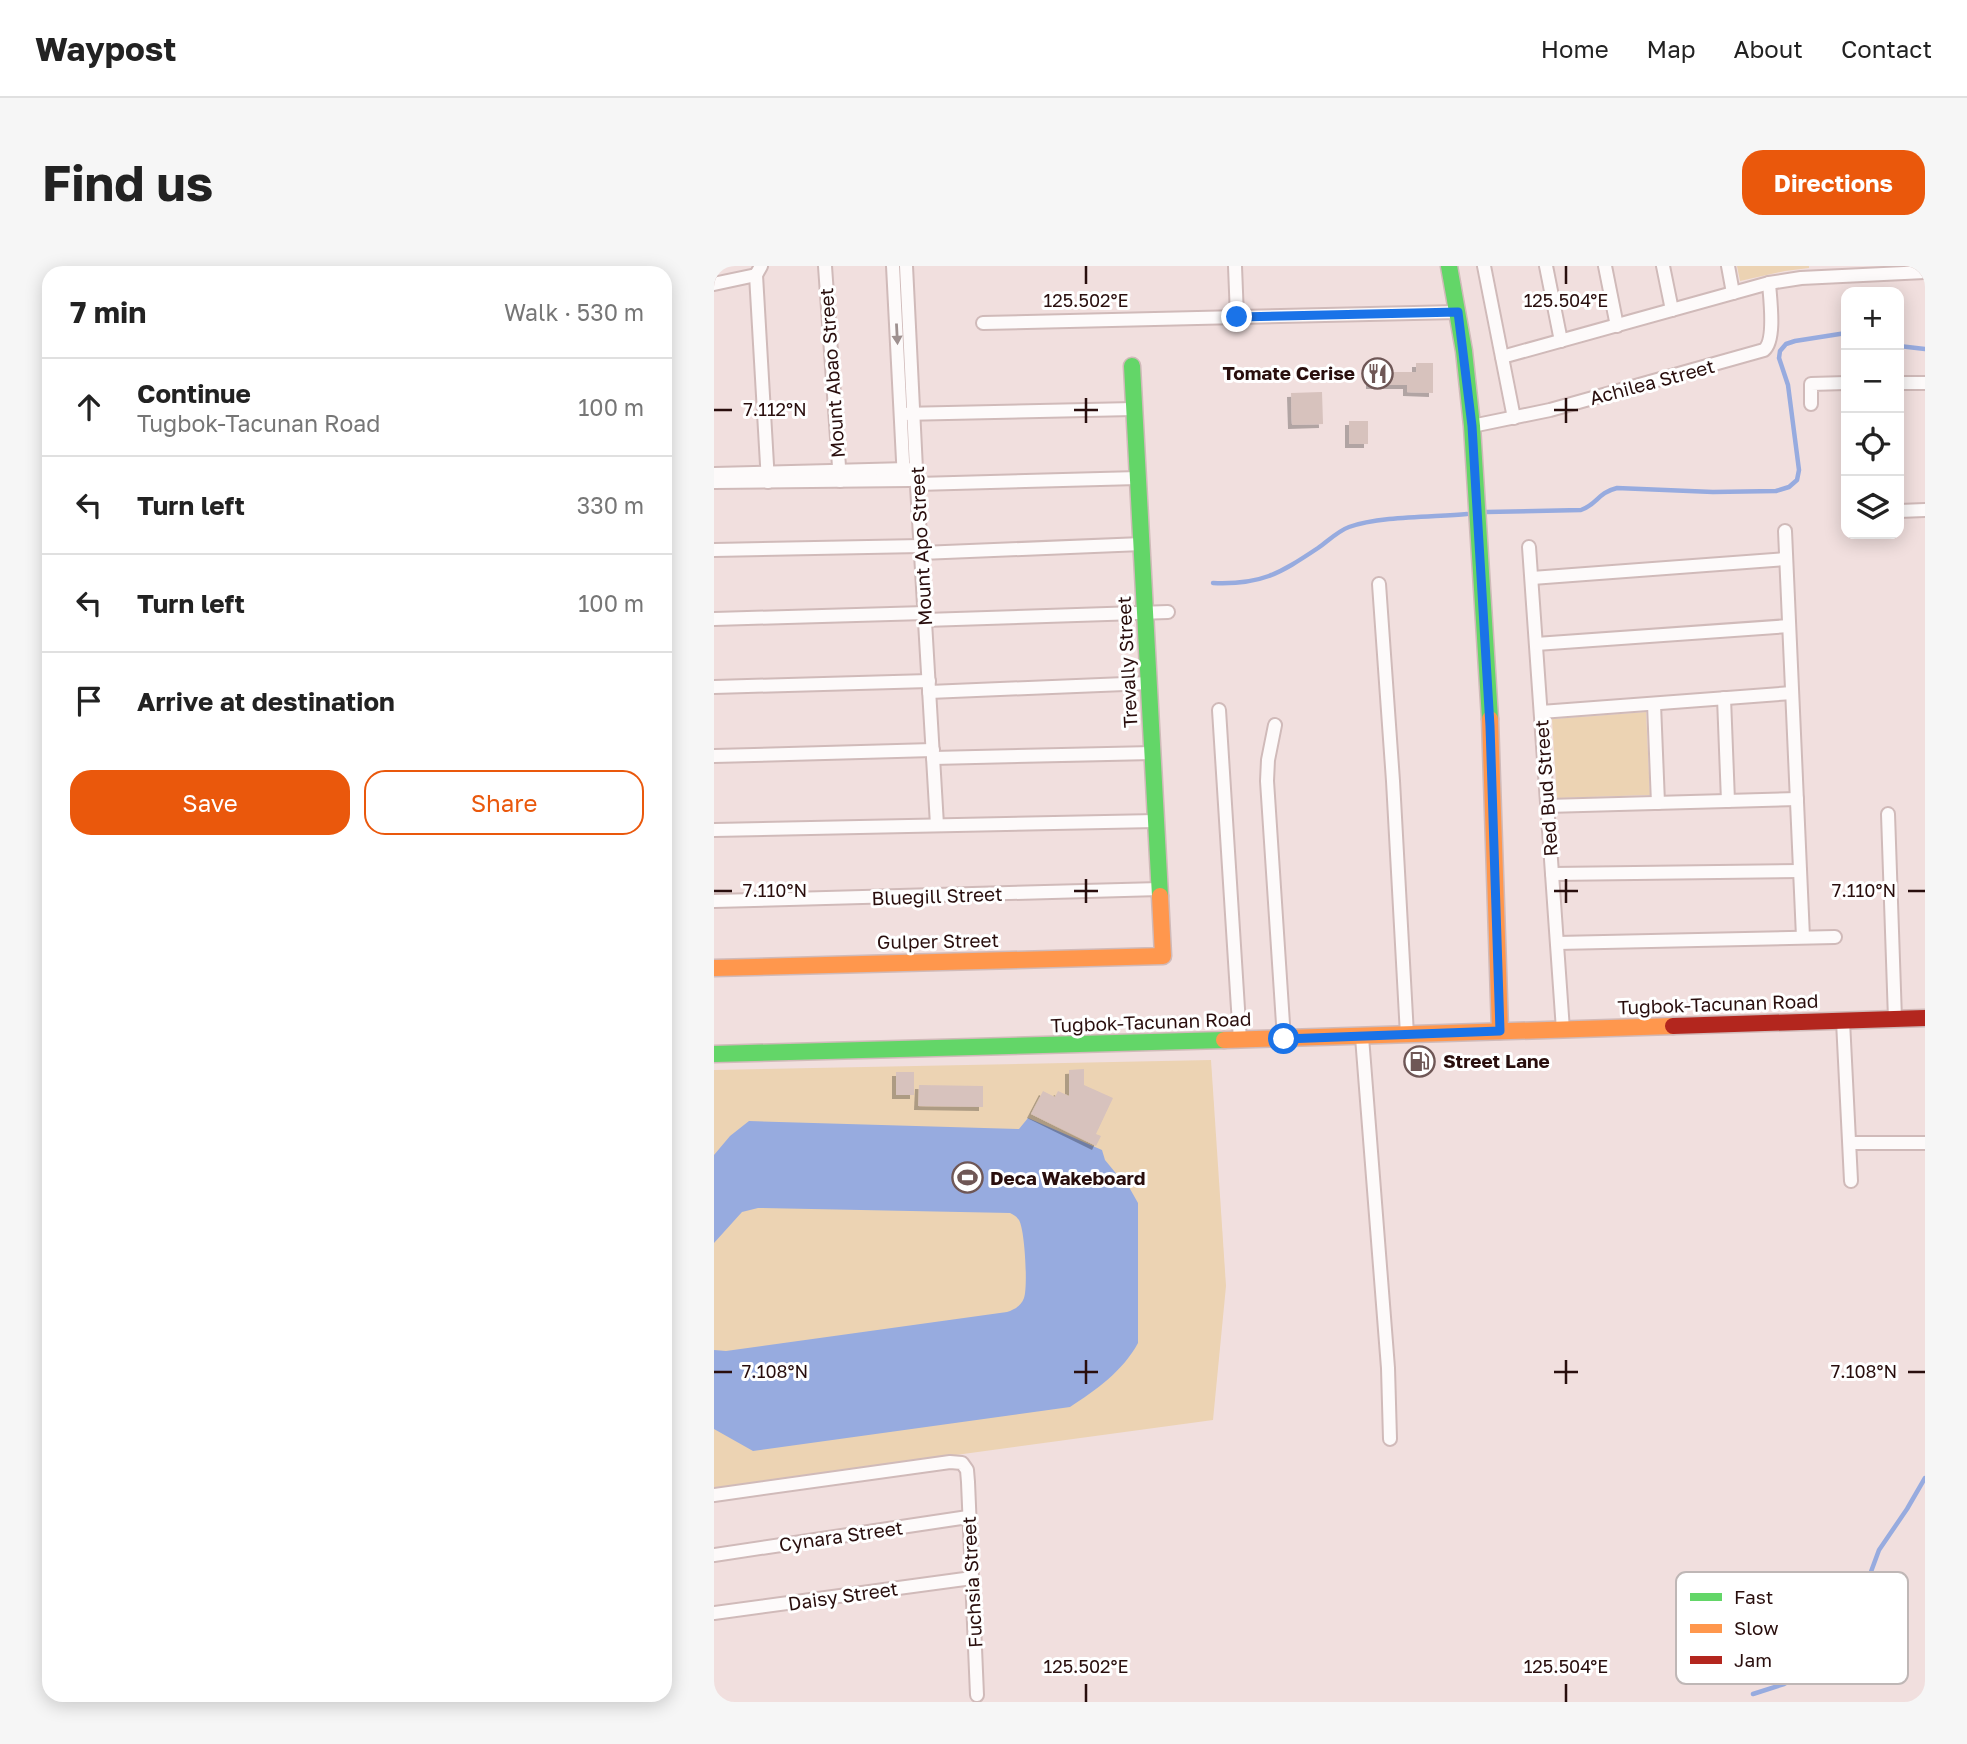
<!DOCTYPE html>
<meta charset="utf-8">
<style>
:root{--surface:#fff;--page:#f6f6f6;--text:#222;--muted:#767676;--line:#e0e0e0;--accent:#ea580c}
body{margin:0;font-family:"Golos Text",sans-serif;background:var(--page);color:var(--text)}
.controls{position:absolute;right:21px;top:21px;display:grid;overflow:hidden;border-radius:14px;box-shadow:0 4px 18px #0003}
.controls button{width:63px;height:63px;display:grid;place-items:center;padding:0;border:0;border-bottom:2px solid var(--line);background:var(--surface);color:var(--text);font:35px sans-serif}
.stop{position:absolute;width:21px;height:21px;margin:-16px;border:5px solid #1a73e8;border-radius:50%;background:#fff}
.stop.end{background:#1a73e8;border-color:#fff;box-shadow:0 2px 7px #0008}
.list{margin:0;padding:0;list-style:none}
h2{display:flex;justify-content:space-between;align-items:center;height:91px;margin:0;padding:0 28px;font-size:30px}
h2 small{font-size:23px;font-weight:400;color:var(--muted)}
.list li{display:grid;grid-template-columns:46px 1fr auto;gap:21px;align-items:center;box-sizing:border-box;height:98px;padding:0 28px;border-top:2px solid var(--line)}
.list b{display:block;font-size:26px;white-space:nowrap}
.list p{margin:0;font-size:23px;white-space:nowrap;color:var(--muted)}
.list em{font-size:23px;font-style:normal;color:var(--muted)}
.actions{display:flex;gap:14px;padding:21px 28px}
.actions a{flex:1;padding:16px 0;border:2px solid var(--accent);border-radius:21px;text-align:center;font-size:24px;color:var(--accent)}
.actions .main{background:var(--accent);color:#fff}
.icon{flex:none;width:38px;height:38px;fill:none;stroke:currentColor;stroke-width:2;stroke-linecap:round;stroke-linejoin:round}
.map{position:relative;flex:none;width:1211px;height:1436px;overflow:hidden;border-radius:21px}
header{display:flex;align-items:center;gap:42px;box-sizing:border-box;height:98px;padding:0 35px;background:var(--surface);border-bottom:2px solid var(--line)}
header strong{font-size:33px}
nav{display:flex;gap:38px;margin-inline-start:auto;font-size:24px}
.intro{display:flex;align-items:center;justify-content:space-between;box-sizing:border-box;height:168px;padding:0 42px}
h1{margin:0;font-size:49px}
.button{padding:18px 32px;border-radius:21px;background:var(--accent);color:#fff;font-size:24px;font-weight:700}
main{display:flex;gap:42px;padding:0 42px}
aside{flex:1;background:var(--surface);border-radius:21px;box-shadow:0 4px 18px #0003}
.map>svg:first-child{display:block}
.green{fill:#ecd3b3}
.water{fill:#97abdf}
.lines{fill:none;stroke-linecap:round;stroke-linejoin:round}
.stream{stroke:#97abdf;stroke-width:4.5}
.building{fill:#d7c2bd;filter:url(#shadow)}
.street-casing{stroke:#d0bab9;stroke-width:16}
.fast-casing{stroke:#d0bab9;stroke-width:19}
.slow-casing{stroke:#d0bab9;stroke-width:19}
.jam-casing{stroke:#d0bab9;stroke-width:19}
.street{stroke:#fdfafa;stroke-width:12}
.fast{stroke:#63d668;stroke-width:16}
.slow{stroke:#ff974d;stroke-width:16}
.jam{stroke:#b3261e;stroke-width:16}
.oneway{fill:#9e908f}
.route{stroke:#1a73e8;stroke-width:9}
.ticks{fill:none;stroke:#290e0d;stroke-width:2.5}
.labels{text-anchor:middle;stroke-width:6;stroke-linejoin:round;paint-order:stroke}
.street-label{font-size:19px;fill:#290e0d;stroke:#fff}
.poi-label{font-size:19px;font-weight:bold;fill:#290e0d;stroke:#fff;text-anchor:start}
.key{fill:#fff;stroke:#bfb7b6;stroke-width:2}
.key-label{font-size:19px;fill:#290e0d}
.ticks-label{font-size:18px;text-anchor:middle;fill:#290e0d;stroke:#fff;stroke-width:6;stroke-linejoin:round;paint-order:stroke}
</style>
<header>
<strong>Waypost</strong>
<nav><a>Home</a><a>Map</a><a>About</a><a>Contact</a></nav>
</header>
<div class="intro"><h1>Find us</h1><a class="button">Directions</a></div>
<main>
<aside>
<h2>7 min<small>Walk · 530 m</small></h2>
<ul class="list">
<li><svg class="icon" aria-label="ahead" viewBox="0 0 24 24"><path d="M12 20V5M6 11l6-6 6 6"/></svg><div><b>Continue</b><p>Tugbok-Tacunan Road</p></div><em>100 m</em></li>
<li><svg class="icon" aria-label="left" viewBox="0 0 24 24"><path d="M17 20v-9H6M10 6l-5 5 5 5"/></svg><div><b>Turn left</b></div><em>330 m</em></li>
<li><svg class="icon" aria-label="left" viewBox="0 0 24 24"><path d="M17 20v-9H6M10 6l-5 5 5 5"/></svg><div><b>Turn left</b></div><em>100 m</em></li>
<li><svg class="icon" aria-label="arrive" viewBox="0 0 24 24"><path d="M6 21V4h12l-3 4 3 4H6"/></svg><div><b>Arrive at destination</b></div></li>
</ul>
<div class="actions"><a class="main">Save</a><a>Share</a></div>
</aside>
<div class="map">
<svg width="1211" height="1436" viewBox="0 0 1211 1436">
<defs>
<filter id="shadow"><feDropShadow dx="-4" dy="4" stdDeviation="0" flood-color="#0004"/></filter>
</defs>
<rect width="100%" height="100%" fill="#f1dfde"/>
<!-- green -->
<g class="green">
<path d="M 1023,0 L 1095,0 L 1095,2 L 1071,5 L 1026,15 Z"/>
<path d="M 932,446 L 936,529 L 843,532 L 838,453 Z"/>
<path d="M 497,794 L 512,1020 L 499,1154 L 0,1222 L 0,804 Z"/>
</g>
<!-- water -->
<path class="water" d="M 314,852 L 388,884 L 391,894 L 405,911 L 411,914 L 424,937 L 424,1077 C 409,1105 382,1124 356,1141 L 39,1185 L 0,1163 L 0,1084 L 12,1085 L 293,1046 C 301,1043 307,1040 310,1032 C 314,1021 311,964 305,954 C 302,950 300,949 296,947 L 44,942 L 28,946 L 0,977 L 0,889 L 16,870 L 35,855 L 305,863 Z"/>
<g class="lines">
<!-- stream -->
<g class="stream">
<path d="M 1185,80 L 1211,83"/>
<path d="M 772,246 L 867,244 C 884,238 883,227 903,222 L 999,226 L 1062,225 L 1075,221 L 1083,214 L 1085,204 L 1074,119 L 1065,92 L 1066,85 L 1072,78 L 1081,75 L 1132,67"/>
<path d="M 499,317 C 547,319 565,308 604,282 C 614,275 624,265 635,261 C 665,250 720,251 753,248"/>
<path d="M 1039,1428 L 1070,1418 L 1093,1405 L 1116,1385 L 1141,1349 L 1165,1284 L 1193,1243 L 1211,1212"/>
</g>
</g>
<!-- building -->
<g class="building">
<path d="M 656,97 L 674,97 L 674,106 L 702,106 L 702,97 L 719,97 L 719,127 L 693,126 L 693,119 L 656,119 Z"/>
<path d="M 608,126 L 609,158 L 578,159 L 577,127 Z"/>
<rect x="635" y="155" width="19" height="23"/>
<path d="M 370,803 L 370,819 L 399,832 L 382,868 L 387,870 L 382,880 L 317,848 L 329,825 L 341,831 L 344,825 L 355,830 L 355,804 Z"/>
<rect x="182" y="806" width="18" height="23"/>
<path d="M 205,819 L 269,820 L 269,841 L 204,840 Z"/>
</g>
<g class="lines">
<defs>
<g id="street">
<path d="M 47,0 L 42,9 L 54,216"/>
<path d="M 111,0 L 126,215"/>
<path d="M 179,0 L 190,214"/>
<path d="M 192,0 L 202,203 L 223,559"/>
<path d="M 521,0 L 523,51"/>
<path d="M 770,0 L 800,152"/>
<path d="M 832,0 L 847,75"/>
<path d="M 891,0 L 903,60"/>
<path d="M 949,0 L 958,44"/>
<path d="M 1014,0 L 1019,27"/>
<path d="M 0,18 L 42,9"/>
<path d="M 269,57 L 744,46"/>
<path d="M 788,91 L 1055,17 L 1087,12 L 1211,6"/>
<path d="M 1185,117 L 1211,117"/>
<path d="M 1097,138 L 1097,118 L 1132,117"/>
<path d="M 187,148 L 420,143"/>
<path d="M 758,160 L 836,144 L 1050,84 C 1062,74 1056,33 1055,17"/>
<path d="M 0,208 L 194,203"/>
<path d="M 0,216 L 196,214"/>
<path d="M 203,218 L 424,212"/>
<path d="M 1185,245 L 1211,244"/>
<path d="M 1071,265 L 1089,671"/>
<path d="M 815,281 L 849,764"/>
<path d="M 0,284 L 207,280"/>
<path d="M 207,287 L 428,278"/>
<path d="M 818,312 L 1072,293"/>
<path d="M 665,318 L 679,515 L 693,769"/>
<path d="M 0,353 L 211,347"/>
<path d="M 211,354 L 454,346"/>
<path d="M 822,378 L 1075,360"/>
<path d="M 0,421 L 215,415"/>
<path d="M 215,426 L 435,417"/>
<path d="M 1010,432 L 1014,535"/>
<path d="M 940,438 L 944,537"/>
<path d="M 505,444 L 526,774"/>
<path d="M 827,446 L 1078,427"/>
<path d="M 561,459 L 554,494 L 553,515 L 570,773"/>
<path d="M 0,490 L 219,484"/>
<path d="M 219,492 L 439,487"/>
<path d="M 833,540 L 1083,533"/>
<path d="M 1174,548 L 1181,753"/>
<path d="M 0,564 L 442,555"/>
<path d="M 838,608 L 1086,605"/>
<path d="M 0,635 L 446,623"/>
<path d="M 843,677 L 1121,671"/>
<path d="M 1129,755 L 1137,915"/>
<path d="M 648,771 L 674,1102 L 676,1173"/>
<path d="M 1136,877 L 1211,877"/>
<path d="M 0,1229 L 236,1196 L 248,1197 L 253,1204 L 254,1216 L 263,1429"/>
<path d="M 0,1289 L 254,1251"/>
<path d="M 0,1347 L 258,1312"/>
</g>
<g id="fast">
<path d="M 735,0 L 750,85 L 758,160 L 776,453"/>
<path d="M 418,100 L 446,630"/>
<path d="M 0,788 L 510,774"/>
</g>
<g id="slow">
<path d="M 776,453 L 786,765"/>
<path d="M 0,702 L 449,690 L 446,630"/>
<path d="M 510,774 L 959,760"/>
</g>
<path id="jam" d="M 959,760 L 1211,752"/>
</defs>
<!-- street casing -->
<use href="#street" class="street-casing"/>
<!-- fast casing -->
<use href="#fast" class="fast-casing"/>
<!-- slow casing -->
<use href="#slow" class="slow-casing"/>
<!-- jam casing -->
<use href="#jam" class="jam-casing"/>
<!-- street -->
<use href="#street" class="street"/>
<!-- fast -->
<use href="#fast" class="fast"/>
<!-- slow -->
<use href="#slow" class="slow"/>
<!-- jam -->
<use href="#jam" class="jam"/>
</g>
<!-- one-way arrows -->
<defs><path id="oneway-solid" d="M-6-.8H1V-3.2L6.5 0L1 3.2V.8H-6Z" transform="scale(1.75)"/></defs>
<use class="oneway" href="#oneway-solid" transform="translate(183 68) rotate(87)"/>
<g class="lines">
<!-- route -->
<path class="route" d="M 523,51 L 744,46 L 758,160 L 776,460 L 786,765 L 570,773"/>
</g>
<!-- ticks -->
<path class="ticks" d="M 372,0 L 372,18M 852,0 L 852,18M 372,132 L 372,157M 852,132 L 852,157M 0,144 L 18,144M 360,144 L 384,144M 840,144 L 864,144M 372,613 L 372,637M 852,613 L 852,637M 0,625 L 18,625M 360,625 L 384,625M 840,625 L 864,625M 1194,625 L 1211,625M 372,1094 L 372,1118M 852,1094 L 852,1118M 0,1106 L 18,1106M 360,1106 L 384,1106M 840,1106 L 864,1106M 1194,1106 L 1211,1106M 372,1418 L 372,1436M 852,1418 L 852,1436"/>
<!-- icons -->
<defs>
<symbol id="restaurant-ring" viewBox="-11 -11 22 22"><circle r="9.5" fill="#fff" stroke="#6f5756" stroke-width="1.5"/><path d="M-5-6h1v4h1v-4h1v4h1v-4h1v5L-1.5 .5V6h-2V.5L-5-1ZM5-6V6H3V1.5H1.5Q1.5-4 5-6Z" fill="#6f5756"/></symbol>
<symbol id="fuel-ring" viewBox="-11 -11 22 22"><circle r="9.5" fill="#fff" stroke="#6f5756" stroke-width="1.5"/><path d="M-5.5-6h7V0h2V4h1.3V-2.5L3-4.5l.8-.8L6-3V5H2.5V1h-1V6h-7ZM-4.2-4.7v3.2H.2V-4.7Z" fill="#6f5756"/></symbol>
<symbol id="stadium-ring" viewBox="-11 -11 22 22"><circle r="9.5" fill="#fff" stroke="#6f5756" stroke-width="1.5"/><path d="M0-5a6.5 5 0 1 0 0 10a6.5 5 0 1 0 0-10ZM-3.5-1.8h7v3.6h-7Z" fill="#6f5756"/></symbol>
</defs>
<g fill-rule="evenodd">
<use href="#restaurant-ring" x="646" y="90" width="35" height="35"/>
<use href="#fuel-ring" x="688" y="778" width="35" height="35"/>
<use href="#stadium-ring" x="236" y="894" width="35" height="35"/>
</g>
<g class="labels">
<!-- street labels -->
<g class="street-label">
<text transform="translate(118 107) rotate(-94)" y="7">Mount Abao Street</text>
<text transform="translate(938 116) rotate(-15)" y="7">Achilea Street</text>
<text transform="translate(207 280) rotate(-93)" y="7">Mount Apo Street</text>
<text transform="translate(413 396) rotate(-93)" y="7">Trevally Street</text>
<text transform="translate(832 522) rotate(-94)" y="7">Red Bud Street</text>
<text transform="translate(223 630) rotate(-2)" y="7">Bluegill Street</text>
<text transform="translate(224 675) rotate(-1)" y="7">Gulper Street</text>
<text transform="translate(1004 738) rotate(-2)" y="7">Tugbok-Tacunan Road</text>
<text transform="translate(437 756) rotate(-2)" y="7">Tugbok-Tacunan Road</text>
<text transform="translate(127 1270) rotate(-8)" y="7">Cynara Street</text>
<text transform="translate(258 1316) rotate(-93)" y="7">Fuchsia Street</text>
<text transform="translate(129 1330) rotate(-8)" y="7">Daisy Street</text>
</g>
<!-- poi labels -->
<g class="poi-label">
<text x="641" y="114" text-anchor="end">Tomate Cerise</text>
<text x="729" y="802">Street Lane</text>
<text x="276" y="919">Deca Wakeboard</text>
</g>
</g>
<!-- legend -->
<rect x="962" y="1306" width="232" height="112" rx="10" class="key"/>
<rect x="976" y="1327" width="32" height="8" fill="#63d668"/>
<rect x="976" y="1358" width="32" height="9" fill="#ff974d"/>
<rect x="976" y="1390" width="32" height="8" fill="#b3261e"/>
<g class="key-label">
<text x="1020" y="1338">Fast</text>
<text x="1020" y="1369">Slow</text>
<text x="1020" y="1401">Jam</text>
</g>
<g class="ticks-label">
<text x="372" y="41">125.502°E</text>
<text x="852" y="41">125.504°E</text>
<text x="61" y="150">7.112°N</text>
<text x="61" y="631">7.110°N</text>
<text x="1150" y="631">7.110°N</text>
<text x="61" y="1112">7.108°N</text>
<text x="1150" y="1112">7.108°N</text>
<text x="372" y="1407">125.502°E</text>
<text x="852" y="1407">125.504°E</text>
</g>
</svg>
<div class="controls">
<button>+</button>
<button>−</button>
<button><svg class="icon" aria-label="locate" viewBox="0 0 24 24"><circle cx="12" cy="12" r="6"/><path d="M12 2v4M12 18v4M2 12h4M18 12h4"/></svg></button>
<button><svg class="icon" aria-label="layers" viewBox="0 0 24 24"><path d="M12 4l9 5-9 5-9-5zM3 14l9 5 9-5"/></svg></button>
</div>
<div class="stop" style="left:570px;top:773px"></div>
<div class="stop end" style="left:523px;top:51px"></div>
</div>
</main>
